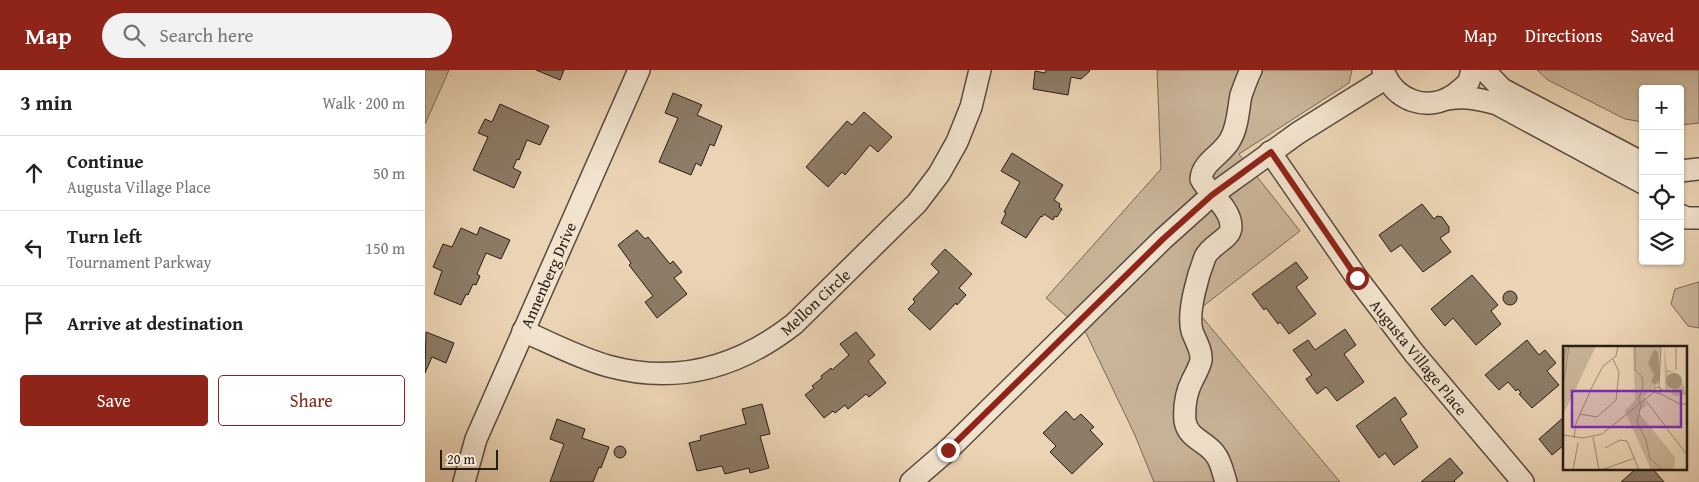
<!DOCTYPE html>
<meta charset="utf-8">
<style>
:root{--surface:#fff;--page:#f2f2f2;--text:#202124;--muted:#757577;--line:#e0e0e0;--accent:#8f2418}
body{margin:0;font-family:"Gentium Book Plus",serif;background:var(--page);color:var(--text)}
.controls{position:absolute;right:15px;top:15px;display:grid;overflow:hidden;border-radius:5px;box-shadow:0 1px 4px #0004}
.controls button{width:45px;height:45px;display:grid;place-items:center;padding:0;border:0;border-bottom:1px solid var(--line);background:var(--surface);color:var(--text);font:25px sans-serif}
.scale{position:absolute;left:15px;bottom:12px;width:58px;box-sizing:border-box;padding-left:5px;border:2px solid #271c16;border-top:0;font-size:14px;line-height:18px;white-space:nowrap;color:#271c16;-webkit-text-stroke:4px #f2e3ce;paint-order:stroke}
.stop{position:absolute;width:15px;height:15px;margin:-11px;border:4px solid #8f2418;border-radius:50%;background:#fff}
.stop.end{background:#8f2418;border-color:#fff;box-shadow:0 1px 5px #0008}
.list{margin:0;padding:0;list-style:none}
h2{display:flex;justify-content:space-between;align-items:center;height:65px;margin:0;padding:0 20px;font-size:21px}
h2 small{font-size:16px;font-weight:400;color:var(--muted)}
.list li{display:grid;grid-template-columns:32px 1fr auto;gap:15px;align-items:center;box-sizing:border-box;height:75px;padding:0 20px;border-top:1px solid var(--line)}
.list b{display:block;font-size:19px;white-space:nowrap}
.list p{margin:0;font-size:16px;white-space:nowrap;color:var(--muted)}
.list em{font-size:16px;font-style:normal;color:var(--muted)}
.actions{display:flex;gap:10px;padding:15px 20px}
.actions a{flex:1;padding:11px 0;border:1px solid var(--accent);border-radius:5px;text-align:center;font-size:18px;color:var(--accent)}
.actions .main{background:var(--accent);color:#fff}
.icon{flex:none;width:28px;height:28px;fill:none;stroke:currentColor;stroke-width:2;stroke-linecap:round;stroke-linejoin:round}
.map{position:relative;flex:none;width:1274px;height:412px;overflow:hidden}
header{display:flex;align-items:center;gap:30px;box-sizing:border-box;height:70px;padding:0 25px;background:var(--accent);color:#fff}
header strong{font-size:24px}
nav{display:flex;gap:28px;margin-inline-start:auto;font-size:18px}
.search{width:350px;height:45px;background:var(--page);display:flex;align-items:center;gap:12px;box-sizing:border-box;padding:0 18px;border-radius:28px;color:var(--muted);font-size:19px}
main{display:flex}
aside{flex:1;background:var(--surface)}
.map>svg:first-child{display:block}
.green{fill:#cab599;stroke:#786858}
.building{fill:#8d7c68;stroke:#271c16}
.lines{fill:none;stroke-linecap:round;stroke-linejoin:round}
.minor-casing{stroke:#584a3e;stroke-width:24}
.minor{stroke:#f2e3ce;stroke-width:21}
.route{stroke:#8f2418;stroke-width:6}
.labels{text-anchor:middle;stroke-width:4;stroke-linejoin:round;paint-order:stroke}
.street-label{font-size:16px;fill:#271c16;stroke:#f2e3ce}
.inset-river{fill:none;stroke:#a8957e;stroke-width:2.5}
.inset-road{fill:none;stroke:#9d8a75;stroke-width:1}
.view{fill:#7b2cbf;fill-opacity:0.15;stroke:#7b2cbf;stroke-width:2.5}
.inset-edge{fill:none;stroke:#271c16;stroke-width:2.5}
</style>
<header>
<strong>Map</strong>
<div class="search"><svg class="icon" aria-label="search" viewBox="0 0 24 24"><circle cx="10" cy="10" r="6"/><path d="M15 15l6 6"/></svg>Search here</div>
<nav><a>Map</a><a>Directions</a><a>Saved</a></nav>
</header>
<main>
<aside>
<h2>3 min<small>Walk · 200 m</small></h2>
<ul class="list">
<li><svg class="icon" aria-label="ahead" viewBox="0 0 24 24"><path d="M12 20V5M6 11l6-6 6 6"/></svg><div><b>Continue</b><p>Augusta Village Place</p></div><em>50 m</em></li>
<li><svg class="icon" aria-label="left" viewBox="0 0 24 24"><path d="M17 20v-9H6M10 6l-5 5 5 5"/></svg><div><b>Turn left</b><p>Tournament Parkway</p></div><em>150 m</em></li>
<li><svg class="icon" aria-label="arrive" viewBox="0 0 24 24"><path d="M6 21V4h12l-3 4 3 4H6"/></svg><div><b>Arrive at destination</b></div></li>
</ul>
<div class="actions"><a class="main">Save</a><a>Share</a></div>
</aside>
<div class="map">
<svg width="1274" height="412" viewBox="0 0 1274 412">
<rect width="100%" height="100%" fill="#ebd4b4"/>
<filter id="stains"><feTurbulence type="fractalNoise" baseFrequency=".004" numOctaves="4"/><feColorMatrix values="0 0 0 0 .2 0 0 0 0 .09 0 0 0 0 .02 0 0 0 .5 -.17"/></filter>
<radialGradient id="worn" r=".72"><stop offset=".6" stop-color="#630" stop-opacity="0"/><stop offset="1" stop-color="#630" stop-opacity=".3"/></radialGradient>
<!-- green -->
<g class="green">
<path d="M 0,0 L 24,0 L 0,54 Z"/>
<path d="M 732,0 L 927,0 L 924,13 L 814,84 L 875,161 L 772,241 L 915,412 L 729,412 L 709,363 L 661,263 L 621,228 L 736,99 Z"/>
<path d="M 1112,0 L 1274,0 L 1274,53 L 1255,55 L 1255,19 L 1218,19 L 1218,52 L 1200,49 L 1123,10 Z"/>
<path d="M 1274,212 L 1274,258 L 1263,256 L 1246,234 L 1250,219 Z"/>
</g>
<!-- building -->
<g class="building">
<path d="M 111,0 L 139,0 L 135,10 Z"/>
<path d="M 621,0 L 664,0 L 665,1 L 656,9 L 646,7 L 643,25 L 608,19 L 610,1 L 620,3 Z"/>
<path d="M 248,23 L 277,35 L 272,45 L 297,56 L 289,76 L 285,74 L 276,96 L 271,93 L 266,105 L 234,92 L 253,48 L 240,43 Z"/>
<path d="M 75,34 L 124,56 L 115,75 L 102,70 L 94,90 L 92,89 L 88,98 L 96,102 L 89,118 L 48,100 L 63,67 L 53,63 L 60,49 L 67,52 Z"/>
<path d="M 439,42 L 467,67 L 453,82 L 445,75 L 420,105 L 417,102 L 403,117 L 381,97 L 422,51 L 427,55 Z"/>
<path d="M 587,83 L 638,115 L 629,130 L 635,134 L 634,137 L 637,139 L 632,147 L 630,146 L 628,150 L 619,144 L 617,147 L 616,146 L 601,168 L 576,153 L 581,143 L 579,142 L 595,112 L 576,101 Z"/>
<path d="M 997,134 L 1009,149 L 1012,146 L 1017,147 L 1024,157 L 1024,162 L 1015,168 L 1026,182 L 998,202 L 976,175 L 966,182 L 954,165 Z"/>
<path d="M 55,157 L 85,170 L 76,189 L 61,183 L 52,204 L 55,206 L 51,215 L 48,214 L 43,225 L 41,224 L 36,235 L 9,224 L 17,201 L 8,197 L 18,174 L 27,177 L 36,158 L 52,165 Z"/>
<path d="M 212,160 L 220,169 L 223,167 L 245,194 L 248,191 L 257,202 L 249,208 L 262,224 L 232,248 L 220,232 L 228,226 L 204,195 L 206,193 L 193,175 Z"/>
<path d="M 520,179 L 547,204 L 534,218 L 541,225 L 532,235 L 531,233 L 505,260 L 483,239 L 490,232 L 488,229 L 514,202 L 506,194 Z"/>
<path d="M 871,192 L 883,208 L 871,217 L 891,244 L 864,264 L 855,252 L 853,254 L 841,238 L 839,240 L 827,224 Z"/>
<path d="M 1047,205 L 1073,235 L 1066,241 L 1076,254 L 1051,275 L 1028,248 L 1020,256 L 1006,239 Z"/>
<circle cx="1085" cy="228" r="7"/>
<path d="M 920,259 L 931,275 L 919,284 L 939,312 L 912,331 L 901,317 L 892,324 L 881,309 L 887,305 L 868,280 L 883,270 L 890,280 Z"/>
<path d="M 1,262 L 29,273 L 21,293 L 7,287 L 0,303 Z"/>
<path d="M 431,262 L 450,285 L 443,291 L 461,313 L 444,327 L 441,324 L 423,339 L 420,335 L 410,343 L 408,341 L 399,348 L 380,325 L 389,318 L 387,316 L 397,308 L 396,306 L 406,298 L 407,300 L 424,285 L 415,274 Z"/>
<path d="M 1102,270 L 1114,285 L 1120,280 L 1131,293 L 1122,301 L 1134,315 L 1107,338 L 1094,324 L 1096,323 L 1093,319 L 1091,321 L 1083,312 L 1074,320 L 1060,305 Z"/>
<path d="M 970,327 L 982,344 L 975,349 L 993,377 L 969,395 L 960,383 L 954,388 L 931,356 Z"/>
<path d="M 337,334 L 345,364 L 335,366 L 344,398 L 325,403 L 324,398 L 300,404 L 297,396 L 272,401 L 264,373 L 276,370 L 275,366 L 321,354 L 317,339 Z"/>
<path d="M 641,341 L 649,350 L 656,344 L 669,357 L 665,360 L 678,374 L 647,404 L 625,382 L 631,376 L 618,363 Z"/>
<path d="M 1139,347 L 1139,375 L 1127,385 L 1114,369 Z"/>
<path d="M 132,349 L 160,359 L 157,368 L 184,377 L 176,398 L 174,397 L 168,412 L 125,412 L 139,374 L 125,369 Z"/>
<circle cx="195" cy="382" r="6"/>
<path d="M 1025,388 L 1038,403 L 1029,411 L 1030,412 L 996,412 Z"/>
<path d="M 1212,398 L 1227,398 L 1239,412 L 1196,412 Z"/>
</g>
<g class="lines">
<defs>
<g id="minor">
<path d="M 958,0 C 969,31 1003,43 1030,24 C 1034,21 1041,16 1044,11 C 1045,8 1046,3 1047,0"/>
<path d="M 1059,0 L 1077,19 L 1218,93"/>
<path d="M 1023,29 C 1041,26 1054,29 1072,34 L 1218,113"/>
<path d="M 845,82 L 932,208 L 989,283 L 1098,412"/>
<path d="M 1255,101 L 1274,99"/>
<path d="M 1255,145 L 1262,148 L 1274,148"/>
<path d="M 98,261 C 126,273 154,288 183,296 C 252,315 314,297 369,254 L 492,133 L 514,104 L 532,72 L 546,37 L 555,0"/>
<path d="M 39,412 L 51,369 L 214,0"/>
<path d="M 486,412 L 523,380 L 738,169 L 787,125 L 873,63 L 961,8"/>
<path d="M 801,412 C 798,403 796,391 790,384 C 781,371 763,369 760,351 C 759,338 761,323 767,311 C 770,305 775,296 776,290 C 777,280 770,270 767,261 C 762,242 773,205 780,187 C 786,174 806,169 806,157 C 806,138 784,124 776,109 C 777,92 797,85 805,70 C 813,57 813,40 816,25 C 819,17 822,8 826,0"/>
</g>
</defs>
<!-- minor casing -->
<use href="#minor" class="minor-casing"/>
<!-- minor -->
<use href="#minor" class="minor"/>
</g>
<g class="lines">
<!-- route -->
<path class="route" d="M 523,380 L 738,169 L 787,125 L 846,82 L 932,208"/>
</g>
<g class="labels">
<!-- street labels -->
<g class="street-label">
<text transform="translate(123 205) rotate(-66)" y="6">Annenberg Drive</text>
<text transform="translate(390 232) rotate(-43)" y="6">Mellon Circle</text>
<text transform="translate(994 287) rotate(51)" y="6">Augusta Village Place</text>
</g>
</g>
<!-- overview -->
<g transform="translate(1138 276)">
<rect width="124" height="124" fill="#ebd4b4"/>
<path d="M 4,0 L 33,0 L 0,69 L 0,7 ZM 70,0 L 97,0 L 96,37 L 79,52 L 84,59 L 75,66 L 112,111 L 111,124 L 88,124 L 62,65 L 72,54 ZM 101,0 L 104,23 L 112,26 L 105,27 L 107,45 L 120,37 L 124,49 L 112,50 L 102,42 Z" fill="#cab599"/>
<path d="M 91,4 L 95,6 L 97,29 L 95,37 L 91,38 L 88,36 L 91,29 L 85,17 ZM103 35a8 8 0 1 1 16 0a8 8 0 1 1-16 0Z" fill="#a8957e"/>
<path class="inset-river" d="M 0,17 L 3,2"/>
<path class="inset-road" d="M 72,0 L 72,24 L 79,31 L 80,41 L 75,54 L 78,59 L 74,76 L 83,94 L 87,113 L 100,124M 113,0 L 113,24M 0,40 L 6,0M 96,41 L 98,0M 98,48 L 117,58 L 124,58M 81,52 L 124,109M 17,68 L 34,71 L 53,54 L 56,26 L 50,13M 0,89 L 20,92 L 39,88 L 91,46 L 92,41 L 98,42 L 97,48 L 91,46M 30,91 L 36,124M 11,92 L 13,77 L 30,39 L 40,20 L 53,10 L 55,0M 42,102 L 57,94 L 64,95 L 76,124M 10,124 L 15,97M 38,124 L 72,112"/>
<path class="view" d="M 9,45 L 118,45 L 118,81 L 9,81 Z"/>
<rect width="124" height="124" class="inset-edge"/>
</g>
<rect width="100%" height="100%" filter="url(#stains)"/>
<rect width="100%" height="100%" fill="url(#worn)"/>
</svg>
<div class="controls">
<button>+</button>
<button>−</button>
<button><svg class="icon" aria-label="locate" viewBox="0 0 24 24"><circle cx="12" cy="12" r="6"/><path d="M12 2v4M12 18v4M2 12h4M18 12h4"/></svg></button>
<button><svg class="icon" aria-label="layers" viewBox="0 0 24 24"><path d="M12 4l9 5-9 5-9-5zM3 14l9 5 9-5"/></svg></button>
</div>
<div class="scale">20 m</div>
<div class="stop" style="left:932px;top:208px"></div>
<div class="stop end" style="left:523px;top:380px"></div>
</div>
</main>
